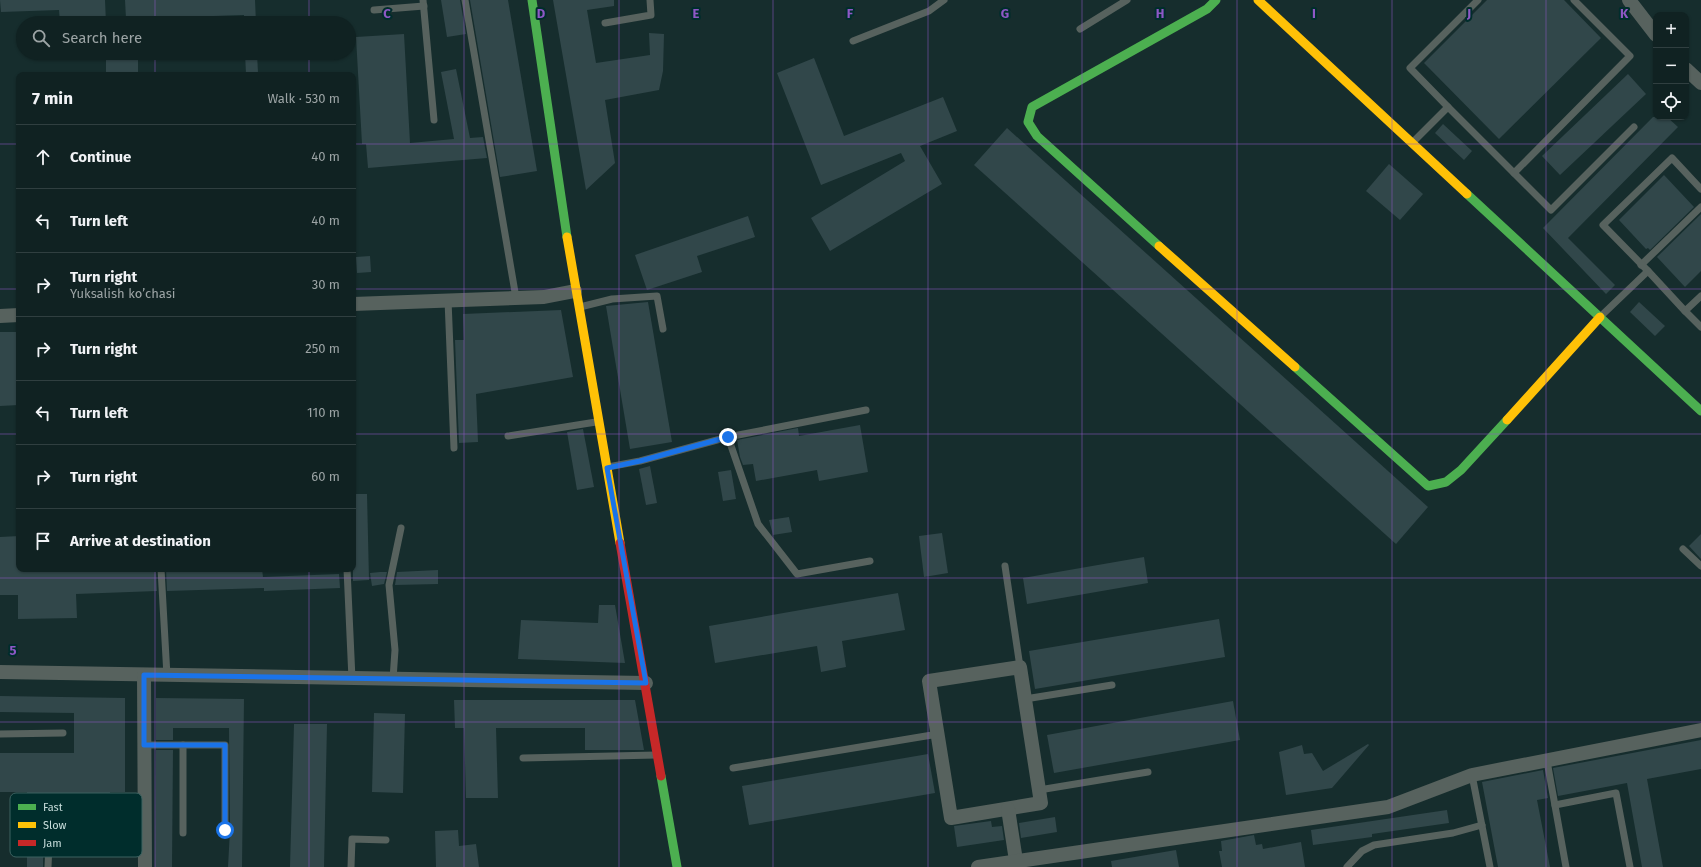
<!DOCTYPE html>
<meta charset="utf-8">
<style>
:root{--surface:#102222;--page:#192a2a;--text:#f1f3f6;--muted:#9ca4a5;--line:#303f40}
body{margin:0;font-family:"Fira Sans",sans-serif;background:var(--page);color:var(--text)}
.controls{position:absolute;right:12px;top:12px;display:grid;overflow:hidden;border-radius:8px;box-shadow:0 1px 3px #0004}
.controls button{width:36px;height:36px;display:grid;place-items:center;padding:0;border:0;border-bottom:1px solid var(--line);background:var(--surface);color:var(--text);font:20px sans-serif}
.stop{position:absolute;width:12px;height:12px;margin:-9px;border:3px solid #1a73e8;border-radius:50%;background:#fff}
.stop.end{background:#1a73e8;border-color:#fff;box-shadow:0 1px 4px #0008}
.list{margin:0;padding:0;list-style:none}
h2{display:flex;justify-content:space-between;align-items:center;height:52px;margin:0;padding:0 16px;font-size:17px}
h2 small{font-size:13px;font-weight:400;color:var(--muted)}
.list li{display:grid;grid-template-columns:26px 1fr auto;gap:12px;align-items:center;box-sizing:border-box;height:64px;padding:0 16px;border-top:1px solid var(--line)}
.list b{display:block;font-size:15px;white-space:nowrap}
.list p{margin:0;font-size:13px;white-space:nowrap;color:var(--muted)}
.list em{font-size:13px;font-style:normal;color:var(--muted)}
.icon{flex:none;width:22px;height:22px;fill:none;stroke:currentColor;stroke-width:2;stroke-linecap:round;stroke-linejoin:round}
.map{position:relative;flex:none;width:1701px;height:867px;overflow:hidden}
.search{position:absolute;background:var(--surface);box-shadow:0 1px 3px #0004;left:16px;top:16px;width:340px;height:44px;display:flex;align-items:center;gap:10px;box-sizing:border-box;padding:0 14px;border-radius:22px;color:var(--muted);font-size:15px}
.panel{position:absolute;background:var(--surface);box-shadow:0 1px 3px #0004;left:16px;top:72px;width:340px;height:500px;border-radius:8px}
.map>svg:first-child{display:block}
.building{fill:#31474a}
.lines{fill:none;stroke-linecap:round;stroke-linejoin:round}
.lane{stroke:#57625e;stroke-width:7}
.street{stroke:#57625e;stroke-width:14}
.fast{stroke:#4caf50;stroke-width:9}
.slow{stroke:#ffc107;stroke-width:9}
.jam{stroke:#c62828;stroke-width:9}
.route{stroke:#1a73e8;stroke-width:5}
.grid{fill:none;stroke:#8e58c6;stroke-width:1;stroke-opacity:0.55}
.key{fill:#002d2c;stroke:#3c6261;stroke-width:1}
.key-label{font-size:11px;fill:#c8dedc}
.grid-label{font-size:13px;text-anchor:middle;font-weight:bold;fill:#8e58c6;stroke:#002d2c;stroke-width:4;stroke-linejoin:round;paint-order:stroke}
</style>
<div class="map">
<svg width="1701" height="867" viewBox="0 0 1701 867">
<rect width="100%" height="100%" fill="#162d2d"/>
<!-- building -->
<g class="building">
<path d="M 0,0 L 105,0 L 106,23 L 60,23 L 59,10 L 1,12 Z"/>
<path d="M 125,0 L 255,0 L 256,23 L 244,23 L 244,15 L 126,19 Z"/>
<path d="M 441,0 L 460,0 L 466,34 L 447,37 Z"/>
<path d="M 470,0 L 508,0 L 537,171 L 500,177 Z"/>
<path d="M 553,0 L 614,0 L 614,6 L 587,10 L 596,63 L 650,55 L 649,33 L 664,34 L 663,71 L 659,90 L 605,100 L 615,163 L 586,190 Z"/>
<path d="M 1487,0 L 1564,0 L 1601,38 L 1499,139 L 1424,63 Z"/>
<path d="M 404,34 L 410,143 L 454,139 L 441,72 L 456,69 L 470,138 L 483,137 L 487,158 L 368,168 L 366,144 L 362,144 L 356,37 Z"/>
<rect x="106" y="53" width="32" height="22"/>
<path d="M 245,53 L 257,53 L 258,73 L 246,74 Z"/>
<path d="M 814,58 L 844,136 L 943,97 L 957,131 L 920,146 L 942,184 L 830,251 L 811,218 L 905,161 L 901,153 L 821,185 L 777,73 Z"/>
<path d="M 1628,74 L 1646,94 L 1560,175 L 1542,156 Z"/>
<path d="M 1653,117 L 1667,117 L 1678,127 L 1568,238 L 1615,285 L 1606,294 L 1543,228 Z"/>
<path d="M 1443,124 L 1472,151 L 1464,160 L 1435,133 Z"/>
<path d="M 1007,128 L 1428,507 L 1396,544 L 974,165 Z"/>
<path d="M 1389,164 L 1423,194 L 1400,220 L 1366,191 Z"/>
<path d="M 1664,175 L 1694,207 L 1650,250 L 1648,248 L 1646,249 L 1619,220 Z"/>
<path d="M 1701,214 L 1701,271 L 1685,287 L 1657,257 Z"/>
<path d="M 748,216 L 755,237 L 697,256 L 702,272 L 647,290 L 635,255 Z"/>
<path d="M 370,256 L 371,272 L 357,273 L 356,257 Z"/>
<path d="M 648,302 L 672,442 L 630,449 L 606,306 Z"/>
<path d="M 1639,302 L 1665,326 L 1655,336 L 1630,312 Z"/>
<path d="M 561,310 L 573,377 L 476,394 L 478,442 L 459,443 L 455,340 L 464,340 L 463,314 Z"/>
<path d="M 0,332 L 19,332 L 19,405 L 0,406 Z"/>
<path d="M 860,425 L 868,472 L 819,481 L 817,470 L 756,481 L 753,464 L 743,465 L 740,457 L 737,440 L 798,428 L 799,436 Z"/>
<path d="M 583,429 L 594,487 L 577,490 L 567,432 Z"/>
<path d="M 650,466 L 657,503 L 646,505 L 639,469 Z"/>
<path d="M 731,470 L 736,499 L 723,501 L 718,472 Z"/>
<path d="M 353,494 L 367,494 L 369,580 L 353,581 Z"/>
<path d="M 789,517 L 792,532 L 773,535 L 769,520 Z"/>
<path d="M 942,533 L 948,573 L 924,577 L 919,536 Z"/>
<path d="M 1701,534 L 1701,559 L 1689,546 Z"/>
<path d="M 19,536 L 19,569 L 156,569 L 157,591 L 76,594 L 77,618 L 18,619 L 18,595 L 0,595 L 0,537 Z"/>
<path d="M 1144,557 L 1148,583 L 1027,604 L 1023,578 Z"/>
<path d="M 166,569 L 262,569 L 263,577 L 339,574 L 340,588 L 264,591 L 264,588 L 167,591 Z"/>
<path d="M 438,570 L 438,584 L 395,585 L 397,572 Z"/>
<path d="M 380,572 L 387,572 L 384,584 L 372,586 L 370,573 Z"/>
<path d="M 898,593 L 905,630 L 842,641 L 846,667 L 821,672 L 817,646 L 715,663 L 709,626 Z"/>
<path d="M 599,605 L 615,605 L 625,663 L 518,659 L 521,620 L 598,623 Z"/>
<path d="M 1219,619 L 1225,657 L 1035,689 L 1029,651 Z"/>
<path d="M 0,696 L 125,698 L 125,792 L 110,792 L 110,808 L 43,808 L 43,867 L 27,867 L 27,792 L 0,792 L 0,753 L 74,753 L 74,713 L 0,712 Z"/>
<path d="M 156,698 L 244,699 L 242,867 L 228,867 L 230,830 L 229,728 L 173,728 L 173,740 L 156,740 Z"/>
<path d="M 454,700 L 635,700 L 644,750 L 585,750 L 585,728 L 496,728 L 498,798 L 466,798 L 464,728 L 455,728 Z"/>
<path d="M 1233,701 L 1240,740 L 1054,773 L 1047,735 Z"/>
<path d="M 374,713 L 405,714 L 403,793 L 372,792 Z"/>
<path d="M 294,724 L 327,724 L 324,867 L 290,867 Z"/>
<path d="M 1701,740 L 1701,769 L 1647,779 L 1663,867 L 1642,867 L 1627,783 L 1558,796 L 1553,768 Z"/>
<path d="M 1368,744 L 1369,745 L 1332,788 L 1286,795 L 1279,752 L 1302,745 L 1304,754 L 1312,753 L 1323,771 Z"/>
<path d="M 156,750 L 173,750 L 172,867 L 155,867 Z"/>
<path d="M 928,754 L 935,793 L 749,825 L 742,786 Z"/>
<path d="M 1543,770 L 1548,798 L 1537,800 L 1550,867 L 1498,867 L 1482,782 Z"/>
<path d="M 1447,810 L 1449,823 L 1372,834 L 1372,837 L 1313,845 L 1311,830 Z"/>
<path d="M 1055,817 L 1057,832 L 1021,838 L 1019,823 Z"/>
<path d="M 991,821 L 992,827 L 1002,826 L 1004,840 L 957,847 L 954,826 Z"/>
<path d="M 458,830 L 459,846 L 476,844 L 479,867 L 436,867 L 435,831 Z"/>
<path d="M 1254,835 L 1256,845 L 1262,844 L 1263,849 L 1301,842 L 1305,867 L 1222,867 L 1219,851 L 1222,851 L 1221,841 Z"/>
<path d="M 1176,850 L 1179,867 L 1112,867 L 1111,861 Z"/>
</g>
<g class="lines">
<!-- lane -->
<g class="lane">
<path d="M 423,0 L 434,120"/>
<path d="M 465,0 L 516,298"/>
<path d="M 374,10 L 424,6"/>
<path d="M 605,23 L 651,15 L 650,0"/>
<path d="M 1080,29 L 1127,0"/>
<path d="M 853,41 L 929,11 L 944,0"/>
<path d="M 1448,107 L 1410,68 L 1478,0"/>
<path d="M 1413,142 L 1448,107 L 1551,210 L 1634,127"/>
<path d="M 1514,173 L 1630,56 L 1574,0"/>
<path d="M 1641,265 L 1701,207"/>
<path d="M 1648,271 L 1685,311 L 1701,296"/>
<path d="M 448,300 L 454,448"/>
<path d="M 580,307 L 612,299 L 657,296 L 663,329"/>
<path d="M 1685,311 L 1701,327"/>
<path d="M 1601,316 L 1648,271 L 1603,225 L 1672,158 L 1701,189"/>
<path d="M 508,436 L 596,422"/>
<path d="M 728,437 L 866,410"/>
<path d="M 608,467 L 640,461 L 728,437 L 758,524 L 797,574 L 870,561"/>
<path d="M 1683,549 L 1701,566"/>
<path d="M 1005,566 L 1020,667"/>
<path d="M 161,569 L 167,676"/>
<path d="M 347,569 L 352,679"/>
<path d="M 393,679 L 395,650 L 389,585 L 401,528"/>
<path d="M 1025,699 L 1112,685"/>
<path d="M 0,734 L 63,733"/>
<path d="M 145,745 L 225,745 L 225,830"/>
<path d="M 523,758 L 656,755"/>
<path d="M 1547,761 L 1566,867"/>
<path d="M 733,768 L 938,734"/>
<path d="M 1472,775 L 1490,867"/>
<path d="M 1039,790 L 1148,772"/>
<path d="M 1555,805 L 1616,793 L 1630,867"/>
<path d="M 183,833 L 183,745"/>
<path d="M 48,867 L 50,823 L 108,825"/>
<path d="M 351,867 L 352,839 L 386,840"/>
<path d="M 1347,867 L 1362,851 L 1374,845 L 1453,833 L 1482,825"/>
</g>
<!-- street -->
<g class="street">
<path d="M 1629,0 L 1656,35"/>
<path d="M 1686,69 L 1701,83"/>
<path d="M 353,304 L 544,297 L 575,291"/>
<path d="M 0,316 L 19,315"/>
<path d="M 1020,667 L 1041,803 L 951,818 L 929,681 Z"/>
<path d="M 0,672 L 646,683"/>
<path d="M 144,675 L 145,867"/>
<path d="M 1008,809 L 1017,867"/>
<path d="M 978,867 L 1388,807 L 1472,775 L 1701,730"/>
</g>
<!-- fast -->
<g class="fast">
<path d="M 532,0 L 567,237"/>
<path d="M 1467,194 L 1701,411"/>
<path d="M 1159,246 L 1037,136 L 1028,122 L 1032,107 L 1207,9 L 1216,0"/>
<path d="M 1295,367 L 1428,486 L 1446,482 L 1461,470 L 1507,420"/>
<path d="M 661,776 L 677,867"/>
</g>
<!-- slow -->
<g class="slow">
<path d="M 1258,0 L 1467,194"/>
<path d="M 567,237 L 620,543"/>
<path d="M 1159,246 L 1295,367"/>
<path d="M 1507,420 L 1600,317"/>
</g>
<!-- jam -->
<path class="jam" d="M 620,543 L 661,776"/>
</g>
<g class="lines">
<!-- route -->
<path class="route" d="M 225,830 L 225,745 L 144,745 L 144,675 L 646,683 L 607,468 L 640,461 L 728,437"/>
</g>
<!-- grid -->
<path class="grid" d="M 155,0 L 155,23M 309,0 L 309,23M 464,0 L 464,867M 619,0 L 619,867M 773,0 L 773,867M 928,0 L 928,867M 1082,0 L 1082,867M 1237,0 L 1237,867M 1392,0 L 1392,867M 1546,0 L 1546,867M 155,53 L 155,75M 309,53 L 309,75M 0,144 L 19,144M 353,144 L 1701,144M 0,289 L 19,289M 353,289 L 1701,289M 0,434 L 19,434M 353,434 L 1701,434M 155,569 L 155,867M 309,569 L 309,867M 0,578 L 1701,578M 0,722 L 1701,722"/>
<!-- legend -->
<rect x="10" y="793" width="132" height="64" rx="6" class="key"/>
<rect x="18" y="804" width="18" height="6" fill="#4caf50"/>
<rect x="18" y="822" width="18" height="6" fill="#ffc107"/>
<rect x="18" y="840" width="18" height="6" fill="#c62828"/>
<g class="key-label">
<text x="43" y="811">Fast</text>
<text x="43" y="829">Slow</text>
<text x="43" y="847">Jam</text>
</g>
<g class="grid-label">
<text x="387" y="18">C</text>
<text x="541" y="18">D</text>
<text x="696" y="18">E</text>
<text x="850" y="18">F</text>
<text x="1005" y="18">G</text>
<text x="1160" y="18">H</text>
<text x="1314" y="18">I</text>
<text x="1469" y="18">J</text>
<text x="1624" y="18">K</text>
<text x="13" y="655">5</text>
</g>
</svg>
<div class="controls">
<button>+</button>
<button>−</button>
<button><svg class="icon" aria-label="locate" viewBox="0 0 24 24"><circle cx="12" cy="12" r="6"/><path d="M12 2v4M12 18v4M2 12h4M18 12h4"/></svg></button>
</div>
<div class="stop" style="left:225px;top:830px"></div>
<div class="stop end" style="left:728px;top:437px"></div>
<div class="search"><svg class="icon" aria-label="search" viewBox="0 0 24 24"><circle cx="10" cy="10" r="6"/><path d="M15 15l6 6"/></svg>Search here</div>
<section class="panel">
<h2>7 min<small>Walk · 530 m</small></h2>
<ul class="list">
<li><svg class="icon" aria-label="ahead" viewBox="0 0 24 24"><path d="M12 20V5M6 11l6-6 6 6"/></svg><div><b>Continue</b></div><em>40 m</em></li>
<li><svg class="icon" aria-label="left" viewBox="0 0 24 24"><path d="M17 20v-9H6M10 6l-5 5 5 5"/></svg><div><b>Turn left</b></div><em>40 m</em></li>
<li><svg class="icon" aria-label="right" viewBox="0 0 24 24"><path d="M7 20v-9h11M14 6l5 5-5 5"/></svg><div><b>Turn right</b><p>Yuksalish ko’chasi</p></div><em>30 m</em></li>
<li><svg class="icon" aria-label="right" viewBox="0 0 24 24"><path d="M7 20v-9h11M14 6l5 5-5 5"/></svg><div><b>Turn right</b></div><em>250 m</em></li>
<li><svg class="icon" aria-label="left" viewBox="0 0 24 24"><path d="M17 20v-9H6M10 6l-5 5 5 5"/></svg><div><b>Turn left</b></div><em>110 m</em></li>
<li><svg class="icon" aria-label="right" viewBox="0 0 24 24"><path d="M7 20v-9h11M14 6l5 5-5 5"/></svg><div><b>Turn right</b></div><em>60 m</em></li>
<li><svg class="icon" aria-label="arrive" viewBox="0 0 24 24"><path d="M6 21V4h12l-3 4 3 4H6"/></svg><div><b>Arrive at destination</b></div></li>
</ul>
</section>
</div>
